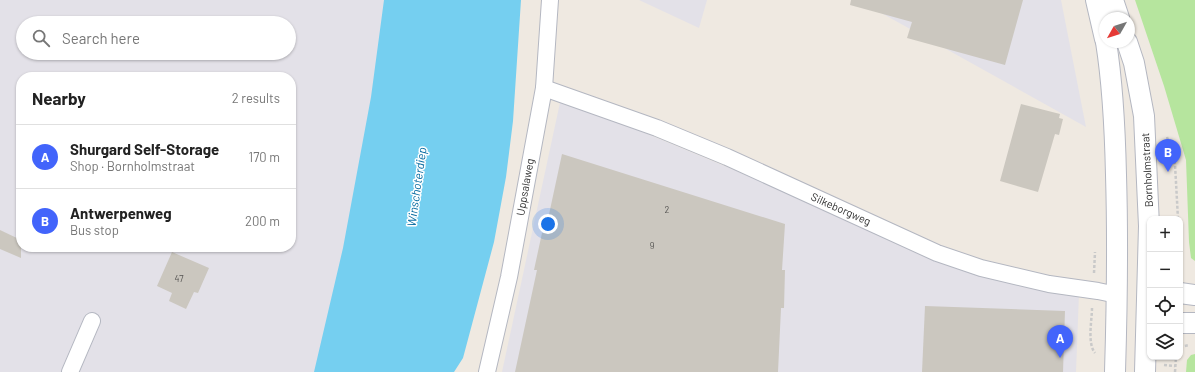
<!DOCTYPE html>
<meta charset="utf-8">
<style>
:root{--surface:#fff;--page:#f6f6f6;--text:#222;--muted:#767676;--line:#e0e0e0;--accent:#4264fb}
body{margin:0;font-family:Barlow,sans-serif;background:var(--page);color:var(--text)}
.controls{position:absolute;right:12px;bottom:12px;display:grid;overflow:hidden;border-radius:8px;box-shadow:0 1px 3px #0004}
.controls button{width:36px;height:36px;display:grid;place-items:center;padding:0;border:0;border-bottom:1px solid var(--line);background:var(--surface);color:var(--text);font:20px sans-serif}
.compass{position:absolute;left:1099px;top:12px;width:36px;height:36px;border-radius:50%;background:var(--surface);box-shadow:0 1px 3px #0004;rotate:231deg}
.you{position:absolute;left:548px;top:224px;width:14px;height:14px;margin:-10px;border:3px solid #fff;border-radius:50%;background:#1a73e8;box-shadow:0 0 0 6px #1a73e833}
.badge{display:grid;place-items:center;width:26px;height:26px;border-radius:50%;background:var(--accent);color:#fff;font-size:13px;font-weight:700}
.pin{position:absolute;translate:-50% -33px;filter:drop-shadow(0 1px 2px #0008)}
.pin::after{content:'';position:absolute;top:21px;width:14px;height:12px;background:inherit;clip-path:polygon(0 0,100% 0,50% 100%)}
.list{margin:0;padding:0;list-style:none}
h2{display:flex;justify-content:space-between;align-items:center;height:52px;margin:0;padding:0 16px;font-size:17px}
h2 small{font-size:13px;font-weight:400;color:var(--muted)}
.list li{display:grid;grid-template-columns:26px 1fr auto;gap:12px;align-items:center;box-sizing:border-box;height:64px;padding:0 16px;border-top:1px solid var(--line)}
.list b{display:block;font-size:15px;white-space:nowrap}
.list p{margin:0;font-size:13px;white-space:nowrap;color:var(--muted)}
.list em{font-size:13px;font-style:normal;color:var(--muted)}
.icon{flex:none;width:22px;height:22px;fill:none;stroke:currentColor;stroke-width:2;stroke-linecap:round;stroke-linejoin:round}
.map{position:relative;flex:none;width:1195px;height:372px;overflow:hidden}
.search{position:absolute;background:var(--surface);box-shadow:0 1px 3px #0004;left:16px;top:16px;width:280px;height:44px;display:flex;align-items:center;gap:10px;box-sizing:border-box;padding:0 14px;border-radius:22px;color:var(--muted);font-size:15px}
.panel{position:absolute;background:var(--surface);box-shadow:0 1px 3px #0004;left:16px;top:72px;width:280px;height:180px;border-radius:16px}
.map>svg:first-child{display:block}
.industrial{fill:#e3e1e8;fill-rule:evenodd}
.green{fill:#b6e59e}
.water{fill:#75cff0}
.building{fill:#cbc7bf}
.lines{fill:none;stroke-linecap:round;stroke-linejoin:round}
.minor-casing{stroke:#b4b7c1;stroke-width:18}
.tertiary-casing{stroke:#b4b7c1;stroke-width:22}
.path{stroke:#c9c9c9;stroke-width:2.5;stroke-dasharray:3 2;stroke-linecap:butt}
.minor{stroke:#fff;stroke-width:16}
.tertiary{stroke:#fff;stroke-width:20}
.labels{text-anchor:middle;stroke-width:3;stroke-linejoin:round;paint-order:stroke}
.number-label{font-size:9px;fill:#555452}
.street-label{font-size:11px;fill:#2e2e2e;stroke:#fff}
.water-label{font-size:12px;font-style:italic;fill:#0d6fa3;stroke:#fff}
</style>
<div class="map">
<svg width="1195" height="372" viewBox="0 0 1195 372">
<rect width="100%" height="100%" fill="#efe9e1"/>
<!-- industrial -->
<g class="industrial">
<path d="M 0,0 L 387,0 L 383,44 L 322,372 L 0,372 ZM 23,23 L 289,23 L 289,53 L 23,53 ZM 21,77 L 291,77 L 291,247 L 21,247 Z"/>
<path d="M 639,0 L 707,0 L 699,28 Z"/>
<path d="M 858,0 L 1061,0 L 1086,127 Z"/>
<path d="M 561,98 L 926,250 L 1079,293 L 1076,372 L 502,372 Z"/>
</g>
<!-- green -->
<g class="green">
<path d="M 1135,0 L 1195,0 L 1195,261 L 1191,258 L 1189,242 L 1186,160 L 1164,86 Z"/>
<path d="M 1195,354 L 1195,372 L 1186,372 L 1187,360 L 1191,355 Z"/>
</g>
<!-- water -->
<path class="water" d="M 384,0 L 521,0 L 513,121 L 506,177 L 494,242 L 463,358 L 454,372 L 314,372 L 343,248 L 371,97 Z"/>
<!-- building -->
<g class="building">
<path d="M 851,0 L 1023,0 L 1005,65 L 907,38 L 912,22 L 850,5 Z"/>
<path d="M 1021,104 L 1060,114 L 1059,118 L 1063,119 L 1059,135 L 1055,134 L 1038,192 L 1000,181 Z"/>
<path d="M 562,154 L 785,224 L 782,270 L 785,270 L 784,308 L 781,308 L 778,372 L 515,372 L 537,270 L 534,270 L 542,233 L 545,233 Z"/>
<path d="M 0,230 L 21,240 L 21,258 L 0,249 Z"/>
<path d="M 172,252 L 209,268 L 198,293 L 194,292 L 186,309 L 169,301 L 172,293 L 157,286 Z"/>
<path d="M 925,306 L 1065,311 L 1063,372 L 922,372 Z"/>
</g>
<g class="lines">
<defs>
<g id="minor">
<path d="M 544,88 L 657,128 L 727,157 L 937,253 L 981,268 L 1049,284 L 1098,291 L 1117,295"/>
<path d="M 70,372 L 92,321"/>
<path d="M 487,372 L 509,277 L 544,88 L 550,0"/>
</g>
<g id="tertiary">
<path d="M 1096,0 L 1105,39"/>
<path d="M 1113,0 L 1119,18"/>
<path d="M 1106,42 C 1113,86 1115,130 1116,175 C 1118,241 1117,306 1115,372"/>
<path d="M 1127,42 L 1134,63 L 1144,116 L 1149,226 L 1145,372"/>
<path d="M 1180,293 L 1195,295"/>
<path d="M 1180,323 L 1195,323"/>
</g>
</defs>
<!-- minor casing -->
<use href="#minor" class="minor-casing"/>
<!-- tertiary casing -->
<use href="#tertiary" class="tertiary-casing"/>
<!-- path -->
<g class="path">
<path d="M 1167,137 L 1175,164 L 1178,219"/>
<path d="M 1180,256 L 1181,273"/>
<path d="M 1094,273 L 1095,252"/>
<path d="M 1092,308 C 1092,320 1087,343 1095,353"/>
<path d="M 1180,347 L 1189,345"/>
<path d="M 1164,365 L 1175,366"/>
<path d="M 1175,372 L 1176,357"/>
</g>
<!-- minor -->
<use href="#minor" class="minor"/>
<!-- tertiary -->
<use href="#tertiary" class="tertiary"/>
</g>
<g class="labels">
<!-- number labels -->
<g class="number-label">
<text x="667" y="213">2</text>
<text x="652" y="249">9</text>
<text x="179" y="282">47</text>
</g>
<!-- street labels -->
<g class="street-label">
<text transform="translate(1147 170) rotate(-93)" y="4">Bornholmstraat</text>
<text transform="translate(525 187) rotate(-80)" y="4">Uppsalaweg</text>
<text transform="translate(841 209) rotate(24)" y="4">Silkeborgweg</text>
</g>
<!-- water labels -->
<g class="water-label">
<text transform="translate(417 187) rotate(-82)" y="4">Winschoterdiep</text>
</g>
</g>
</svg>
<div class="controls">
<button>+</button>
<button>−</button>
<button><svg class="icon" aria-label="locate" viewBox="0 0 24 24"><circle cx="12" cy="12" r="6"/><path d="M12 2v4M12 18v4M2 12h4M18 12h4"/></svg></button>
<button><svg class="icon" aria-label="layers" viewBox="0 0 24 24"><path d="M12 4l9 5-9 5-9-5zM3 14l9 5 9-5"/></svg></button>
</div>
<svg class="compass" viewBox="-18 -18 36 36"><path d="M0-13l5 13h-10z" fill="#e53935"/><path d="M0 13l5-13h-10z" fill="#767676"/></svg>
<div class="you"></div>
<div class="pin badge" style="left:1060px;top:358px">A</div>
<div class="pin badge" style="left:1168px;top:172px">B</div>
<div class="search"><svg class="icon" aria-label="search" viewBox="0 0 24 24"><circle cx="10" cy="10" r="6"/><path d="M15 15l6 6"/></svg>Search here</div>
<section class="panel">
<h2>Nearby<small>2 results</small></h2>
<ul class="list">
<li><span class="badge">A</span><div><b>Shurgard Self-Storage</b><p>Shop · Bornholmstraat</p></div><em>170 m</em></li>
<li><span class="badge">B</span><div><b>Antwerpenweg</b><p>Bus stop</p></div><em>200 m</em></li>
</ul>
</section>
</div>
